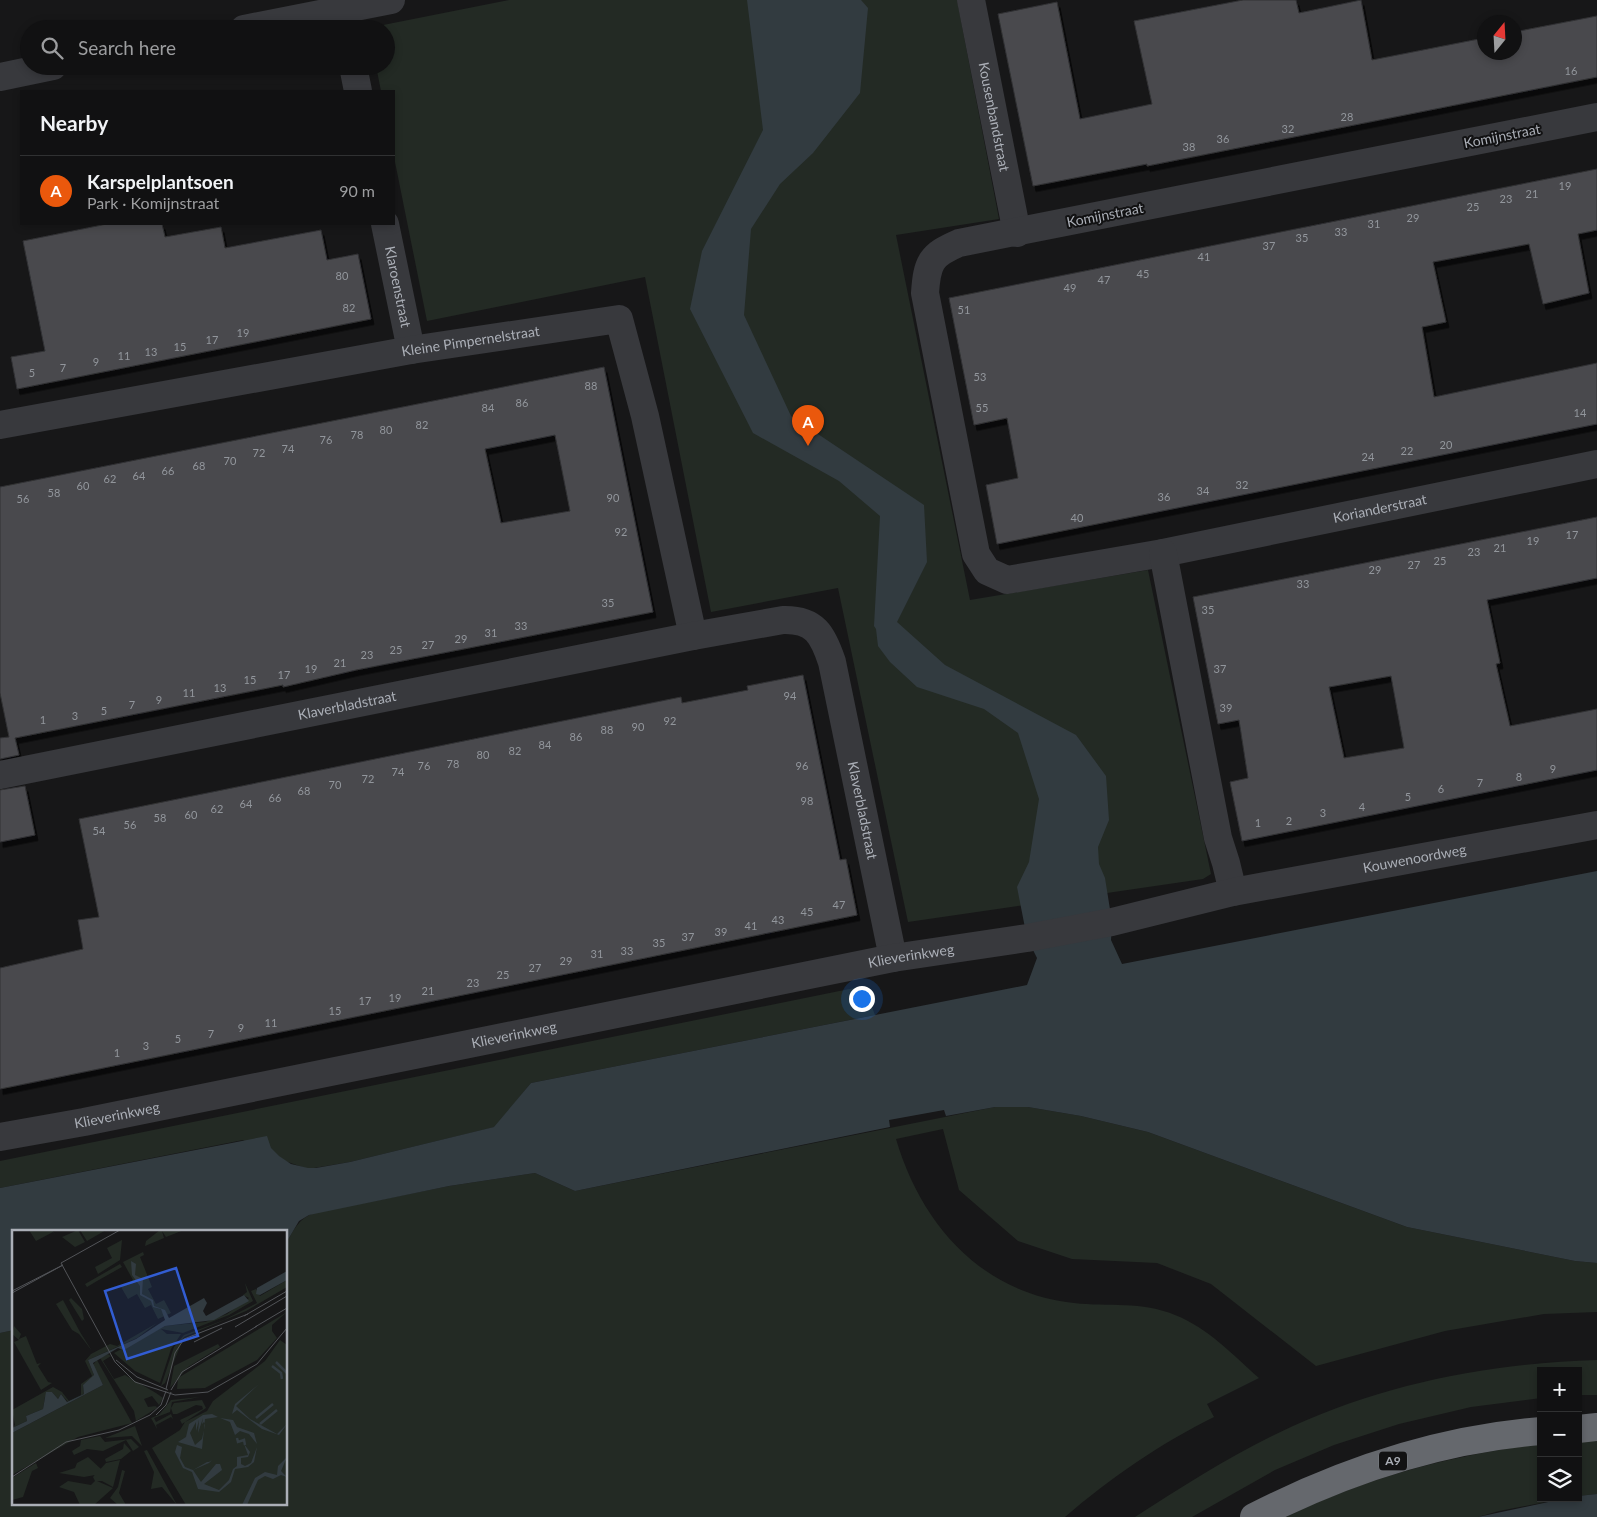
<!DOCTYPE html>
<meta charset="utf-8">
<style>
:root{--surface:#111112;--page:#1e1f20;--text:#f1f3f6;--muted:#9c9d9f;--line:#303132;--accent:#ea580c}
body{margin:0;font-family:Lato,sans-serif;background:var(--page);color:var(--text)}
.controls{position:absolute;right:15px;bottom:15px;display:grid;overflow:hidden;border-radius:0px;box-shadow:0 2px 8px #0003}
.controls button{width:45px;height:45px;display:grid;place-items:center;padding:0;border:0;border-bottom:1px solid var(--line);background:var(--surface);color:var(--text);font:25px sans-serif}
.compass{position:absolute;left:1477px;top:15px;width:45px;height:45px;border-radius:50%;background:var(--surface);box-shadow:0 2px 8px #0003;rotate:18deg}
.you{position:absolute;left:861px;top:998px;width:18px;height:18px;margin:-12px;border:4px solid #fff;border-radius:50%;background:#1a73e8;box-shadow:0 0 0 8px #1a73e833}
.badge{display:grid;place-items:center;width:32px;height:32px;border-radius:50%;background:var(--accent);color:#fff;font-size:16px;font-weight:700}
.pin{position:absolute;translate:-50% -41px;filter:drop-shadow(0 1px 2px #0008)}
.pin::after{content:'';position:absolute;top:26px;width:18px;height:15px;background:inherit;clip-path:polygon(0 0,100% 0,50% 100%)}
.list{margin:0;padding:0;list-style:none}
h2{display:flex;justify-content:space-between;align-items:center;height:65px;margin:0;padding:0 20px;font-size:21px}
h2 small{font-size:16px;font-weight:400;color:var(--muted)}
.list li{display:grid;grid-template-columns:32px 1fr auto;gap:15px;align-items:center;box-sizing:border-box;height:70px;padding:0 20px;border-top:1px solid var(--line)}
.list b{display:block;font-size:19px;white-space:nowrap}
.list p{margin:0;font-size:16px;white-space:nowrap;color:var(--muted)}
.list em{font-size:16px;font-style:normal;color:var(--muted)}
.icon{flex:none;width:28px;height:28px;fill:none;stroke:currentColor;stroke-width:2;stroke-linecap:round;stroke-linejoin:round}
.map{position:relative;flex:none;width:1597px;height:1517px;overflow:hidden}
.search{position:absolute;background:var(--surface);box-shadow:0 2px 8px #0003;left:20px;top:20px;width:375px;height:55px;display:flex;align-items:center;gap:12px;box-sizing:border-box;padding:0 18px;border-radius:28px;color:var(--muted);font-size:19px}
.panel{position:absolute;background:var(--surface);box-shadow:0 2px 8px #0003;left:20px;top:90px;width:375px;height:135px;border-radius:0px}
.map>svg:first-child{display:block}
.green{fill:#232a24}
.water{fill:#323b40}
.building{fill:#494a4d;stroke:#313134;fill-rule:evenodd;filter:url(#shadow)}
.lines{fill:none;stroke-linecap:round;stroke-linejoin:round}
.minor{stroke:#38393d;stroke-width:28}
.highway{stroke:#65686d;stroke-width:28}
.labels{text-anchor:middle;stroke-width:4;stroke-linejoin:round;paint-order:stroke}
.number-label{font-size:11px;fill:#92969c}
.shield{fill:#121213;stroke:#7d8086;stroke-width:1}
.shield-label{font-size:12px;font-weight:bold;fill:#abafb7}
.street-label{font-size:14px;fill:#abafb7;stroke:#121213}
.inset-river{fill:none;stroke:#323b40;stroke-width:2.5}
.inset-road{fill:none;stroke:#525458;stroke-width:1}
.view{fill:#325dd3;fill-opacity:0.15;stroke:#325dd3;stroke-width:2.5}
.inset-edge{fill:none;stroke:#abafb7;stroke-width:2.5}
</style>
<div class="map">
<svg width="1597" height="1517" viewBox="0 0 1597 1517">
<defs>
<filter id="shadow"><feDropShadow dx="3" dy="5.5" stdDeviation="0" flood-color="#0009"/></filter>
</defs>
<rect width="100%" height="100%" fill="#171718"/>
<!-- green -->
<g class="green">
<path d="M 509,0 L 957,0 L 999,219 L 896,235 L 970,600 L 1148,570 L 1211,874 L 1203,879 L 908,922 L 838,588 L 711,612 L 645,277 L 427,321 L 394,157 L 394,91 L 381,91 L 376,66 L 386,66 L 386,29 L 368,28 Z"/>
<path d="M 864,986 L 875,1015 L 531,1083 L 495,1127 L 350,1162 L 308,1169 L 285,1161 L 243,1140 L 0,1188 L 0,1161 Z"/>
<path d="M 995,1107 L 1028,1107 L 1081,1116 L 1148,1132 L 1407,1227 L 1575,1261 L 1597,1263 L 1597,1312 L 1544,1314 L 1445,1331 L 1316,1366 L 1211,1284 L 1157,1263 L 1072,1259 L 1018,1241 L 959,1190 L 943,1129 L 896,1139 C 921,1224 981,1293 1074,1303 C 1108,1307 1142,1301 1175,1315 C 1208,1328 1233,1355 1259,1378 L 1207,1404 L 1214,1417 C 1161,1443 1109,1479 1065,1517 L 0,1517 L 0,1333 L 14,1330 L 14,1503 L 286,1503 L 286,1243 C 294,1230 299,1218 314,1213 L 449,1186 L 535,1173 L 575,1191 Z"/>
<path d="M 1597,1360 L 1597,1395 L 1578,1395 L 1578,1371 L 1541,1371 L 1541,1398 L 1471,1407 L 1399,1424 L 1334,1445 L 1275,1470 L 1192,1517 L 1135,1517 C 1186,1484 1238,1451 1293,1426 C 1388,1383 1492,1363 1597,1360 Z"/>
<path d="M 1578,1441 L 1597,1441 L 1597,1494 L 1578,1496 Z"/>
<path d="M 1541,1444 L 1541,1498 L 1566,1498 L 1499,1511 L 1478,1517 L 1286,1517 C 1367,1477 1452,1455 1541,1444 Z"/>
</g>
<!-- water -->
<g class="water">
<path d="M 747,0 L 861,0 L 868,8 L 860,93 L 813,153 L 780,184 L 751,229 L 744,315 L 791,416 L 924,505 L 927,562 L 897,622 L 945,665 L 1076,735 L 1106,776 L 1109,820 L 1098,847 L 1099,864 L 1105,878 L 1112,922 L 1111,940 L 1122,964 L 1597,871 L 1597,1263 L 1575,1261 L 1407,1227 L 1148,1132 L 1081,1116 L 1028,1107 L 995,1107 L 946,1116 L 944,1110 L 889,1120 L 890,1127 L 575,1191 L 535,1173 L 449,1186 L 309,1215 L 299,1221 L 286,1243 L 286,1231 L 14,1231 L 14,1330 L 0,1333 L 0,1188 L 267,1136 L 271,1148 L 279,1156 L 291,1164 L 308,1168 L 316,1168 L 350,1162 L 494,1127 L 531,1083 L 1027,985 L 1037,958 L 1027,938 L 1017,887 L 1029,862 L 1039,799 L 1018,733 L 984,709 L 917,687 L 890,662 L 878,646 L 876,629 L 874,626 L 880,516 L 839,481 L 753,433 L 690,309 L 702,251 L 763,130 Z"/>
<path d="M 1597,1494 L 1597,1517 L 1478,1517 L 1562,1499 L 1578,1498 L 1578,1496 Z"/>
</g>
<!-- building -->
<g class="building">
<path d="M 1243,0 L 1296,0 L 1299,13 L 1361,0 L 1372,60 L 1484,38 L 1484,52 L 1514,52 L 1514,32 L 1597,16 L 1597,77 L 1147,166 L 1147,164 L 1033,186 L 998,14 L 1057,2 L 1080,119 L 1152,104 L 1134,21 Z"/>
<path d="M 1597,169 L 1597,230 L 1578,234 L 1589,293 L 1543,304 L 1529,244 L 1433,262 L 1446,322 L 1422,327 L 1434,397 L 1597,363 L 1597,424 L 997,544 L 986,485 L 1018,478 L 1007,418 L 974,425 L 949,298 Z"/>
<path d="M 107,224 L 162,224 L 165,237 L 221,227 L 225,248 L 321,230 L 327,260 L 358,254 L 371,319 L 17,389 L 11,357 L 45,351 L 23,241 Z"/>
<path d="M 604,367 L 653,612 L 356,670 L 283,687 L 283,685 L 15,738 L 19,755 L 0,759 L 0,738 L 9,737 L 0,693 L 0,487 ZM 555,435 L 570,511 L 501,523 L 485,449 Z"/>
<path d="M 1597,517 L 1597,578 L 1487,600 L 1500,663 L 1496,664 L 1510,726 L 1597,709 L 1597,770 L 1242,841 L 1230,782 L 1248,778 L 1239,720 L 1218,724 L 1193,597 ZM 1391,676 L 1404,748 L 1344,758 L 1329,687 Z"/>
<path d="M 803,675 L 840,860 L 846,859 L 857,915 L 0,1089 L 0,968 L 83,949 L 78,920 L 99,917 L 79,819 L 681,697 L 682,703 L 748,690 L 747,686 Z"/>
<path d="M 25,786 L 35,835 L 0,842 L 0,790 Z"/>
</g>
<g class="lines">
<!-- minor -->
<g class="minor">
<path id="s1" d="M 971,0 L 1017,233"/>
<path d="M 244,29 L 391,0"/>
<path d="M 353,66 L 358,91"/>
<path d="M 0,77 L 53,66"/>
<path id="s2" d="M 1597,117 L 959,243 C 931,255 927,262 925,293 L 976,554 L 987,571 L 1007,580 L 1163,553 L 1597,464"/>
<path id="s3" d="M 385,224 L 411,350"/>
<path id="s4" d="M 0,425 L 411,350 L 619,319 L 645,416 L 693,636"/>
<path d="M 1163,553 L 1218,838 L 1226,863 L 1233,892"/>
<path id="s5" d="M 0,775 L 693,636 L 783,620 C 815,619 823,635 832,662 L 893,958"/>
<path id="s6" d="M 0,1137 L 84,1122 L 893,958 L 1027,938 L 1112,922 L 1233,892 L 1597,825"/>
</g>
<!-- highway -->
<g class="highway">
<path d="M 1578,1429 L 1597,1427"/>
<path d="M 1254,1517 C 1342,1472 1441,1439 1541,1431"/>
</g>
</g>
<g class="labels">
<!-- number labels -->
<g class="number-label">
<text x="1571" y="75">16</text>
<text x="1347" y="121">28</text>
<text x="1288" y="133">32</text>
<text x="1223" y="143">36</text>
<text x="1189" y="151">38</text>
<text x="1565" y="190">19</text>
<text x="1532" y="198">21</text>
<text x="1506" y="203">23</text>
<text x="1473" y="211">25</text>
<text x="1413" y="222">29</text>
<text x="1374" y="228">31</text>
<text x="1341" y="236">33</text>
<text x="1302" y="242">35</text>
<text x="1269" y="250">37</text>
<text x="1204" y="261">41</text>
<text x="1143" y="278">45</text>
<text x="342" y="280">80</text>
<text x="1104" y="284">47</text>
<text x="1070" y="292">49</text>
<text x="349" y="312">82</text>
<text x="964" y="314">51</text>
<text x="243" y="337">19</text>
<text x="212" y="344">17</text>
<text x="180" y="351">15</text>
<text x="151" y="356">13</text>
<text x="124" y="360">11</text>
<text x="96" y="366">9</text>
<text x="63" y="372">7</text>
<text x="32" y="377">5</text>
<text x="980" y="381">53</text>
<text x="591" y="390">88</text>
<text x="522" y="407">86</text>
<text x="488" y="412">84</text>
<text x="982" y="412">55</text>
<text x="1580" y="417">14</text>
<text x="422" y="429">82</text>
<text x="386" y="434">80</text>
<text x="357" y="439">78</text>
<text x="326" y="444">76</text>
<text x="1446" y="449">20</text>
<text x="288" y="453">74</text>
<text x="1407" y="455">22</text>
<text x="259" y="457">72</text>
<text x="1368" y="461">24</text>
<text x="230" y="465">70</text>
<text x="199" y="470">68</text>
<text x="168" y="475">66</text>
<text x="139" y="480">64</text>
<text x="110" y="483">62</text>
<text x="1242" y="489">32</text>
<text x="83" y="490">60</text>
<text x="1203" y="495">34</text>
<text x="54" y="497">58</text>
<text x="1164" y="501">36</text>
<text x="613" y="502">90</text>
<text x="23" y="503">56</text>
<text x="1077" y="522">40</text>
<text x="621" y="536">92</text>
<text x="1572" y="539">17</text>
<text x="1533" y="545">19</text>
<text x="1500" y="552">21</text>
<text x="1474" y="556">23</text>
<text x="1440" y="565">25</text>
<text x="1414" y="569">27</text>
<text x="1375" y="574">29</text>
<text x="1303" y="588">33</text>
<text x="608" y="607">35</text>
<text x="1208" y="614">35</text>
<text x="521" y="630">33</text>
<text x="491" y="637">31</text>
<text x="461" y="643">29</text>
<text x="428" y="649">27</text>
<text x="396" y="654">25</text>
<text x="367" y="659">23</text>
<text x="340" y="667">21</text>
<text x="311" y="673">19</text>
<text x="1220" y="673">37</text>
<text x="284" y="679">17</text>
<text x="250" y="684">15</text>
<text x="220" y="692">13</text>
<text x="189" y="697">11</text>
<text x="790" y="700">94</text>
<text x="159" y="704">9</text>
<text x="132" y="709">7</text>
<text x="1226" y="712">39</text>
<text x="104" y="715">5</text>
<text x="75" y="720">3</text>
<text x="43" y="724">1</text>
<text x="670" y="725">92</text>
<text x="638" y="731">90</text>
<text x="607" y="734">88</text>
<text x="576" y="741">86</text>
<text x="545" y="749">84</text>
<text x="515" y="755">82</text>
<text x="483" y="759">80</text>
<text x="453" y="768">78</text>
<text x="424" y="770">76</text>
<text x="802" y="770">96</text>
<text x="1553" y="773">9</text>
<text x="398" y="776">74</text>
<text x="1519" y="781">8</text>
<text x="368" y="783">72</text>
<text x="1480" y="787">7</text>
<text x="335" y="789">70</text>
<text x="1441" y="793">6</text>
<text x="304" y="795">68</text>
<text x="1408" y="801">5</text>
<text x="275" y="802">66</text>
<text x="807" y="805">98</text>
<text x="246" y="808">64</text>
<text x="1362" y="811">4</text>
<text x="217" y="813">62</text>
<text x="1323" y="817">3</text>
<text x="191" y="819">60</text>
<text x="160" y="822">58</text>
<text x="1289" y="825">2</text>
<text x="1258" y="827">1</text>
<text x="130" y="829">56</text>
<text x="99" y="835">54</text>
<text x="839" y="909">47</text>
<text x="807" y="916">45</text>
<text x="778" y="924">43</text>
<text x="751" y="930">41</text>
<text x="721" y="936">39</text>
<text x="688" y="941">37</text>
<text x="659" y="947">35</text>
<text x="627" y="955">33</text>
<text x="597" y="958">31</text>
<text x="566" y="965">29</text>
<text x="535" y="972">27</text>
<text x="503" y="979">25</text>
<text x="473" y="987">23</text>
<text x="428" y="995">21</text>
<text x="395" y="1002">19</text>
<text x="365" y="1005">17</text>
<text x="335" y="1015">15</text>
<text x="271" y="1027">11</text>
<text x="241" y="1032">9</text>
<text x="211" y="1038">7</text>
<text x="178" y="1043">5</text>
<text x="146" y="1050">3</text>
<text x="117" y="1057">1</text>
</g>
<!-- shield labels -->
<rect class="shield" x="1379" y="1451.5" width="28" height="19" rx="4"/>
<g class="shield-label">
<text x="1393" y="1465">A9</text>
</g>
<!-- street labels -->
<g class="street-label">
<text dy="5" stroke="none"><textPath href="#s1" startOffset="119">Kousenbandstraat</textPath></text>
<text transform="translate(1502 136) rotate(-11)" y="5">Komijnstraat</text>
<text transform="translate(1105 215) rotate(-11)" y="5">Komijnstraat</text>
<text dy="5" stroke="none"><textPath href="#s3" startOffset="64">Klaroenstraat</textPath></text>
<text dy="5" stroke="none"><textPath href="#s4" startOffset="478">Kleine Pimpernelstraat</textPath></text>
<text dy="5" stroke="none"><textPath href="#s2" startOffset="1404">Korianderstraat</textPath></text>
<text dy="5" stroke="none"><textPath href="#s5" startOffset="354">Klaverbladstraat</textPath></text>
<text dy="5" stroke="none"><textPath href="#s5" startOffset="1021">Klaverbladstraat</textPath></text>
<text dy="5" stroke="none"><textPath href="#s6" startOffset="1442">Kouwenoordweg</textPath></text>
<text dy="5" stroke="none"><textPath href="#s6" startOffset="929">Klieverinkweg</textPath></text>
<text dy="5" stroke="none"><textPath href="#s6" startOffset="524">Klieverinkweg</textPath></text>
<text dy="5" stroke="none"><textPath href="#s6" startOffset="119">Klieverinkweg</textPath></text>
</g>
</g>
<!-- overview -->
<g transform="translate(12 1230)">
<rect width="275" height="275" fill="#171718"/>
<path d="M 17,0 L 40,0 L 44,6 L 41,2 L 24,11 ZM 66,0 L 73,12 L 63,17 L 50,7 ZM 68,0 L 94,0 L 75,11 ZM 148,0 L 172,0 L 154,7 L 150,1 L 152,8 L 133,16 L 134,11 ZM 110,10 L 108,30 L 86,44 L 83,37 L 100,28 L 95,18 ZM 131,22 L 132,25 L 128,27 L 140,57 L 136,59 L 144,74 L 152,70 L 159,83 L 146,89 L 139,75 L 133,78 L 125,64 L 116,69 L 109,57 L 121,50 L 111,32 ZM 108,34 L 110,37 L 85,51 L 75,57 L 73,54 ZM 275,50 L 275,57 L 234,81 L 172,107 L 153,153 L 149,156 L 162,117 L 172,105 L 212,90 L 245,73 L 239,61 L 244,59 L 248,66 ZM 233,53 L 241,71 L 217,85 L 171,103 L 149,99 L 155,104 L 169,104 L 159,119 L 148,153 L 123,141 L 102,123 L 153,96 L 193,92 L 215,84 L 237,68 L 231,65 L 235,62 ZM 59,68 L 70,79 L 72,89 L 70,91 L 57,70 ZM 51,70 L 68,102 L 80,121 L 67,104 L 60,100 L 44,74 ZM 275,82 L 260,95 L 260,101 L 265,108 L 245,130 L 193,158 L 165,159 L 166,148 ZM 145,93 L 125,108 L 76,130 L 82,145 L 80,150 L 71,155 L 72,164 L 56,172 L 49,164 L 46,169 L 40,162 L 33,167 L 31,179 L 14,186 L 15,191 L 0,198 L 3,195 L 0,180 L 41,157 L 50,162 L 57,171 L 69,165 L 69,154 L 80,146 L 73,131 L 79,124 L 98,114 L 105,116 ZM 2,96 L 9,104 L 7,109 L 14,106 L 25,134 L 29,133 L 26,136 L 36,152 L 40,153 L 29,160 L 2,112 L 7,110 L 0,104 ZM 268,110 L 275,115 L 275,275 L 174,275 L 140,218 L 168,200 L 173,192 L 195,181 L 201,171 L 253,131 ZM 206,114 L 208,117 L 176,137 L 158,158 L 162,136 ZM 96,124 L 99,126 L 91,131 L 102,149 L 113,145 L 144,163 L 151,168 L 147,175 L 140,166 L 132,169 L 136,177 L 144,176 L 143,174 L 145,178 L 124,191 L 122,181 L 88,128 ZM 85,130 L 120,193 L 66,207 L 0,245 L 0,203 L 91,155 L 81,135 ZM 188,167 L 160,172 L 158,182 L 142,188 L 144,192 L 159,184 L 161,189 L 159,187 L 144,195 L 145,199 L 139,188 L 147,185 L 159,170 ZM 190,170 L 194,178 L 170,194 L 168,190 L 191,179 L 190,176 L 184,175 L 165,184 L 161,184 L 159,178 L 162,173 ZM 123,196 L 130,216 L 120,206 L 93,208 ZM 88,206 L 93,212 L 119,209 L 127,217 L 121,221 L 114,210 L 91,221 L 75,219 L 62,225 L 60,221 L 68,216 L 69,210 ZM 112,213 L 119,221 L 109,229 L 94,232 L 93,229 L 111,219 ZM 135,220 L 165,275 L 150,257 L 139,259 L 142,242 L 132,221 ZM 76,227 L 89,239 L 83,245 L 72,247 L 47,243 L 63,238 L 65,233 ZM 108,230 L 101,257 L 90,251 L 85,251 L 101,258 L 82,275 L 68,275 L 62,262 L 47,257 L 56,251 L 79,255 L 83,251 L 81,247 L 94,233 ZM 24,233 L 26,238 L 20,241 L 11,267 L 0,270 L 0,248 ZM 110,240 L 113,241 L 107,263 L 114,275 L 106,275 L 98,268 L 106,257 Z" fill="#232a24"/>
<path d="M 119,31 L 124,34 L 123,45 L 131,49 L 130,64 L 141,70 L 142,76 L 153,80 L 157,88 L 192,68 L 195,73 L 191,81 L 194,86 L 232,65 L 237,71 L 202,90 L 153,96 L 112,120 L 106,118 L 81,133 L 91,155 L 0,203 L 0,198 L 15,191 L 14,186 L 31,179 L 34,162 L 40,162 L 46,169 L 49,164 L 55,172 L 72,164 L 71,155 L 82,145 L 76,130 L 124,109 L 153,90 L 149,79 L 141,77 L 139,71 L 128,65 L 128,56 L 120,45 ZM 275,41 L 275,50 L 248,65 L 244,64 L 245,58 ZM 247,154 L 224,176 L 238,189 L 265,204 L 275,194 L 267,205 L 250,199 L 225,180 L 220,184 L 223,174 ZM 200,184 L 206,187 L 193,189 L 190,219 L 166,212 L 174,207 L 177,194 L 191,185 ZM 191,188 L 190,194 L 192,192 L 193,195 L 190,209 L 183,215 L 178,203 L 184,192 L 184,201 L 187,190 L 186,203 ZM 208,188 L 221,190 L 225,197 L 242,203 L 245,214 L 237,204 L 228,201 L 223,205 L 218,192 ZM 232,214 L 238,222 L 236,227 L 229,228 L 229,234 L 233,236 L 239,233 L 245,217 L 242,232 L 236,237 L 223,239 L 219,252 L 207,262 L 186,259 L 180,242 L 171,238 L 163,222 L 165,215 L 170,217 L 168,228 L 173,237 L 181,240 L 195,232 L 197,232 L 200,230 L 197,233 L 181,240 L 189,252 L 204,234 L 208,234 L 210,240 L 192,254 L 207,260 L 217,250 L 221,239 L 225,236 L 225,227 L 236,225 ZM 275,227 L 269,241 L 275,247 L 269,245 L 261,249 L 253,246 L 246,250 L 235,275 L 230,275 L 243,248 L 253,242 L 265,245 L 266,236 Z" fill="#323b40" fill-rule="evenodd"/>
<path class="inset-river" d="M 264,132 L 275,143M 260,136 L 269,143 L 270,149M 244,188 L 261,174M 248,194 L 265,180M 225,208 L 226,212 L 232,210 L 233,215"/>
<path class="inset-road" d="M 108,0 L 49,33 L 103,132 L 123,152 L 163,165 L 196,162 L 245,134 L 275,98M 0,61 L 51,35 L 0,63M 232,86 L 275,61M 223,97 L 275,66M 243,97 L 275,78M 182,112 L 210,98M 104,130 L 125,147 L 156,160M 154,159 L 163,123 L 172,109 L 236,84M 159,160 L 170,142 L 245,96M 144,185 L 154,175 L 159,162M 0,247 L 54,212 L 107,200 L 138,185 L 149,175 L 154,161"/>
<path class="view" d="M 164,38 L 186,106 L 115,129 L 93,61 Z"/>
<rect width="275" height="275" class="inset-edge"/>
</g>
</svg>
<div class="controls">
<button>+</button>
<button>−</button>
<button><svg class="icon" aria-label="layers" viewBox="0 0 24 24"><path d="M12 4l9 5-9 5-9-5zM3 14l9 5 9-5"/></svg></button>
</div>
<svg class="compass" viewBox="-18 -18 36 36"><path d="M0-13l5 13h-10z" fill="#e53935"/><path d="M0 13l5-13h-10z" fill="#9c9d9f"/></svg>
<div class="you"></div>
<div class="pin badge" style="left:808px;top:446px">A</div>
<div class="search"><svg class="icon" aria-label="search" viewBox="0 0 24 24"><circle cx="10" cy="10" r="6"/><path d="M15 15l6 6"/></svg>Search here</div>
<section class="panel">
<h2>Nearby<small></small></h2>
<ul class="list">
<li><span class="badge">A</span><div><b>Karspelplantsoen</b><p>Park · Komijnstraat</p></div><em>90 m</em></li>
</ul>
</section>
</div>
